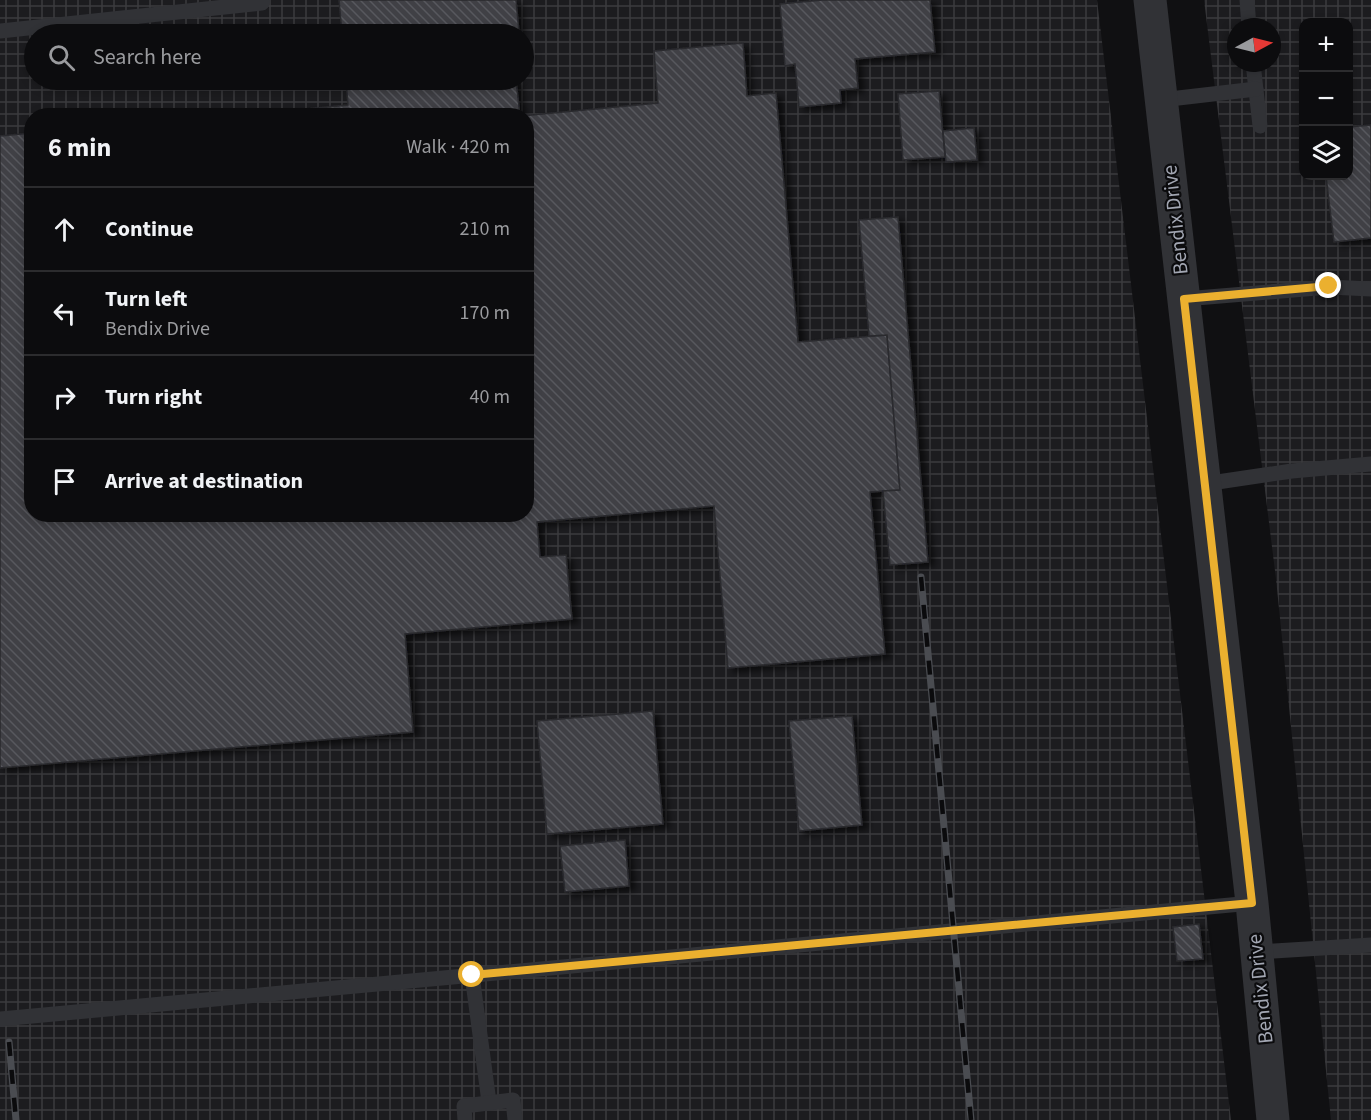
<!DOCTYPE html>
<meta charset="utf-8">
<style>
:root{--surface:#0c0c0e;--page:#151517;--text:#f1f3f6;--muted:#9a9b9e;--line:#2c2c2e}
body{margin:0;font-family:"Source Sans 3",sans-serif;background:var(--page);color:var(--text)}
.controls{position:absolute;right:18px;top:18px;display:grid;overflow:hidden;border-radius:12px;box-shadow:0 3px 9px #0003}
.controls button{width:54px;height:54px;display:grid;place-items:center;padding:0;border:0;border-bottom:2px solid var(--line);background:var(--surface);color:var(--text);font:30px sans-serif}
.compass{position:absolute;left:1227px;top:18px;width:54px;height:54px;border-radius:50%;background:var(--surface);box-shadow:0 3px 9px #0003;rotate:83deg}
.stop{position:absolute;width:18px;height:18px;margin:-14px;border:4px solid #ebb02f;border-radius:50%;background:#fff}
.stop.end{background:#ebb02f;border-color:#fff;box-shadow:0 2px 6px #0008}
.list{margin:0;padding:0;list-style:none}
h2{display:flex;justify-content:space-between;align-items:center;height:78px;margin:0;padding:0 24px;font-size:26px}
h2 small{font-size:20px;font-weight:400;color:var(--muted)}
.list li{display:grid;grid-template-columns:39px 1fr auto;gap:18px;align-items:center;box-sizing:border-box;height:84px;padding:0 24px;border-top:2px solid var(--line)}
.list b{display:block;font-size:22px;white-space:nowrap}
.list p{margin:0;font-size:20px;white-space:nowrap;color:var(--muted)}
.list em{font-size:20px;font-style:normal;color:var(--muted)}
.icon{flex:none;width:33px;height:33px;fill:none;stroke:currentColor;stroke-width:2;stroke-linecap:round;stroke-linejoin:round}
.map{position:relative;flex:none;width:1371px;height:1120px;overflow:hidden}
.search{position:absolute;background:var(--surface);box-shadow:0 3px 9px #0003;left:24px;top:24px;width:510px;height:66px;display:flex;align-items:center;gap:15px;box-sizing:border-box;padding:0 21px;border-radius:33px;color:var(--muted);font-size:22px}
.panel{position:absolute;background:var(--surface);box-shadow:0 3px 9px #0003;left:24px;top:108px;width:510px;height:414px;border-radius:24px}
.map>svg:first-child{display:block}
.industrial{fill:url(#industrial-grid);fill-rule:evenodd}
.building{fill:url(#building-back-hatch);stroke:#2a2a2e;stroke-width:1.5;filter:url(#shadow)}
.lines{fill:none;stroke-linecap:round;stroke-linejoin:round}
.service{stroke:#313236;stroke-width:15}
.tertiary{stroke:#313236;stroke-width:33}
.rail-casing{stroke:#4a4c51;stroke-width:7}
.rail{stroke:#0b0b0d;stroke-width:4.5;stroke-dasharray:14;stroke-linecap:butt}
.route{stroke:#ebb02f;stroke-width:8}
.labels{text-anchor:middle;stroke-width:4.5;stroke-linejoin:round;paint-order:stroke}
.street-label{font-size:21px;fill:#a2a6b2;stroke:#0b0b0d}
</style>
<div class="map">
<svg width="1371" height="1120" viewBox="0 0 1371 1120">
<defs>
<pattern id="industrial-grid" width="8" height="8" patternUnits="userSpaceOnUse" patternTransform="scale(1.5)"><rect width="8" height="8" fill="#1c1c1f"/><path d="M0 4h8M4 0v8" fill="none" stroke="#3a3a3d"/></pattern>
<pattern id="building-back-hatch" width="6" height="6" patternUnits="userSpaceOnUse" patternTransform="scale(1.5)"><rect width="6" height="6" fill="#3f4045"/><path d="M-1 5l2 2M0 0l6 6M5-1l2 2" fill="none" stroke="#58595d"/></pattern>
<filter id="shadow"><feDropShadow dx="6" dy="4" stdDeviation="3" flood-color="#0009"/></filter>
</defs>
<rect width="100%" height="100%" fill="#101012"/>
<!-- industrial -->
<g class="industrial">
<path d="M 0,0 L 1097,0 L 1231,1120 L 0,1120 ZM 34,34 L 524,34 L 524,80 L 34,80 ZM 32,116 L 526,116 L 526,514 L 32,514 Z"/>
<path d="M 1204,0 L 1371,0 L 1371,1120 L 1331,1120 L 1276,579 ZM 1304,22 L 1348,22 L 1348,176 L 1304,176 ZM 1236,27 L 1272,27 L 1272,63 L 1236,63 Z"/>
</g>
<!-- building -->
<g class="building">
<path d="M 339,0 L 516,0 L 519,32 L 512,33 L 512,34 L 342,34 Z"/>
<path d="M 822,0 L 930,0 L 935,52 L 855,59 L 858,88 L 840,90 L 841,103 L 799,107 L 795,64 L 785,66 L 780,4 Z"/>
<path d="M 743,43 L 747,96 L 776,93 L 798,342 L 887,335 L 900,490 L 870,492 L 885,654 L 728,668 L 714,506 L 537,522 L 540,557 L 566,555 L 572,619 L 405,634 L 413,732 L 0,768 L 0,136 L 32,133 L 32,514 L 526,514 L 526,116 L 521,116 L 658,103 L 654,51 Z"/>
<path d="M 346,80 L 516,80 L 520,116 L 233,116 L 348,105 Z"/>
<path d="M 939,91 L 945,157 L 903,160 L 898,94 Z"/>
<path d="M 1371,125 L 1371,238 L 1334,242 L 1326,176 L 1348,176 L 1348,127 Z"/>
<path d="M 974,128 L 977,160 L 946,162 L 943,131 Z"/>
<path d="M 898,217 L 928,562 L 890,565 L 883,491 L 900,490 L 887,335 L 869,336 L 859,220 Z"/>
<path d="M 653,711 L 663,824 L 547,834 L 537,721 Z"/>
<path d="M 852,716 L 862,825 L 799,831 L 789,721 Z"/>
<path d="M 625,840 L 629,886 L 565,892 L 560,846 Z"/>
<path d="M 1199,924 L 1203,959 L 1177,961 L 1173,927 Z"/>
</g>
<g class="lines">
<!-- service -->
<g class="service">
<path d="M 1247,0 L 1249,27"/>
<path d="M 0,31 L 262,3 L 262,0"/>
<path d="M 1253,63 L 1260,126"/>
<path d="M 1161,100 L 1256,89"/>
<path d="M 1184,299 L 1329,287 L 1371,289"/>
<path d="M 1204,484 L 1292,471 L 1371,464"/>
<path d="M 1256,952 L 1371,945"/>
<path d="M 472,975 L 489,1102"/>
<path d="M 0,1019 L 1252,903"/>
<path d="M 465,1120 L 464,1106 L 513,1100 L 515,1120"/>
</g>
<!-- tertiary -->
<path class="tertiary" d="M 1150,0 L 1252,903 L 1273,1120"/>
<defs>
<g id="rail">
<path d="M 921,577 L 971,1120"/>
<path d="M 9,1042 L 16,1120"/>
</g>
</defs>
<!-- rail casing -->
<use href="#rail" class="rail-casing"/>
<!-- rail -->
<use href="#rail" class="rail"/>
</g>
<g class="lines">
<!-- route -->
<path class="route" d="M 472,975 L 1252,903 L 1184,299 L 1329,286"/>
</g>
<g class="labels">
<!-- street labels -->
<g class="street-label">
<text transform="translate(1175 220) rotate(-96)" y="7">Bendix Drive</text>
<text transform="translate(1260 989) rotate(-96)" y="7">Bendix Drive</text>
</g>
</g>
</svg>
<div class="controls">
<button>+</button>
<button>−</button>
<button><svg class="icon" aria-label="layers" viewBox="0 0 24 24"><path d="M12 4l9 5-9 5-9-5zM3 14l9 5 9-5"/></svg></button>
</div>
<svg class="compass" viewBox="-18 -18 36 36"><path d="M0-13l5 13h-10z" fill="#e53935"/><path d="M0 13l5-13h-10z" fill="#9a9b9e"/></svg>
<div class="stop" style="left:472px;top:975px"></div>
<div class="stop end" style="left:1329px;top:286px"></div>
<div class="search"><svg class="icon" aria-label="search" viewBox="0 0 24 24"><circle cx="10" cy="10" r="6"/><path d="M15 15l6 6"/></svg>Search here</div>
<section class="panel">
<h2>6 min<small>Walk · 420 m</small></h2>
<ul class="list">
<li><svg class="icon" aria-label="ahead" viewBox="0 0 24 24"><path d="M12 20V5M6 11l6-6 6 6"/></svg><div><b>Continue</b></div><em>210 m</em></li>
<li><svg class="icon" aria-label="left" viewBox="0 0 24 24"><path d="M17 20v-9H6M10 6l-5 5 5 5"/></svg><div><b>Turn left</b><p>Bendix Drive</p></div><em>170 m</em></li>
<li><svg class="icon" aria-label="right" viewBox="0 0 24 24"><path d="M7 20v-9h11M14 6l5 5-5 5"/></svg><div><b>Turn right</b></div><em>40 m</em></li>
<li><svg class="icon" aria-label="arrive" viewBox="0 0 24 24"><path d="M6 21V4h12l-3 4 3 4H6"/></svg><div><b>Arrive at destination</b></div></li>
</ul>
</section>
</div>
